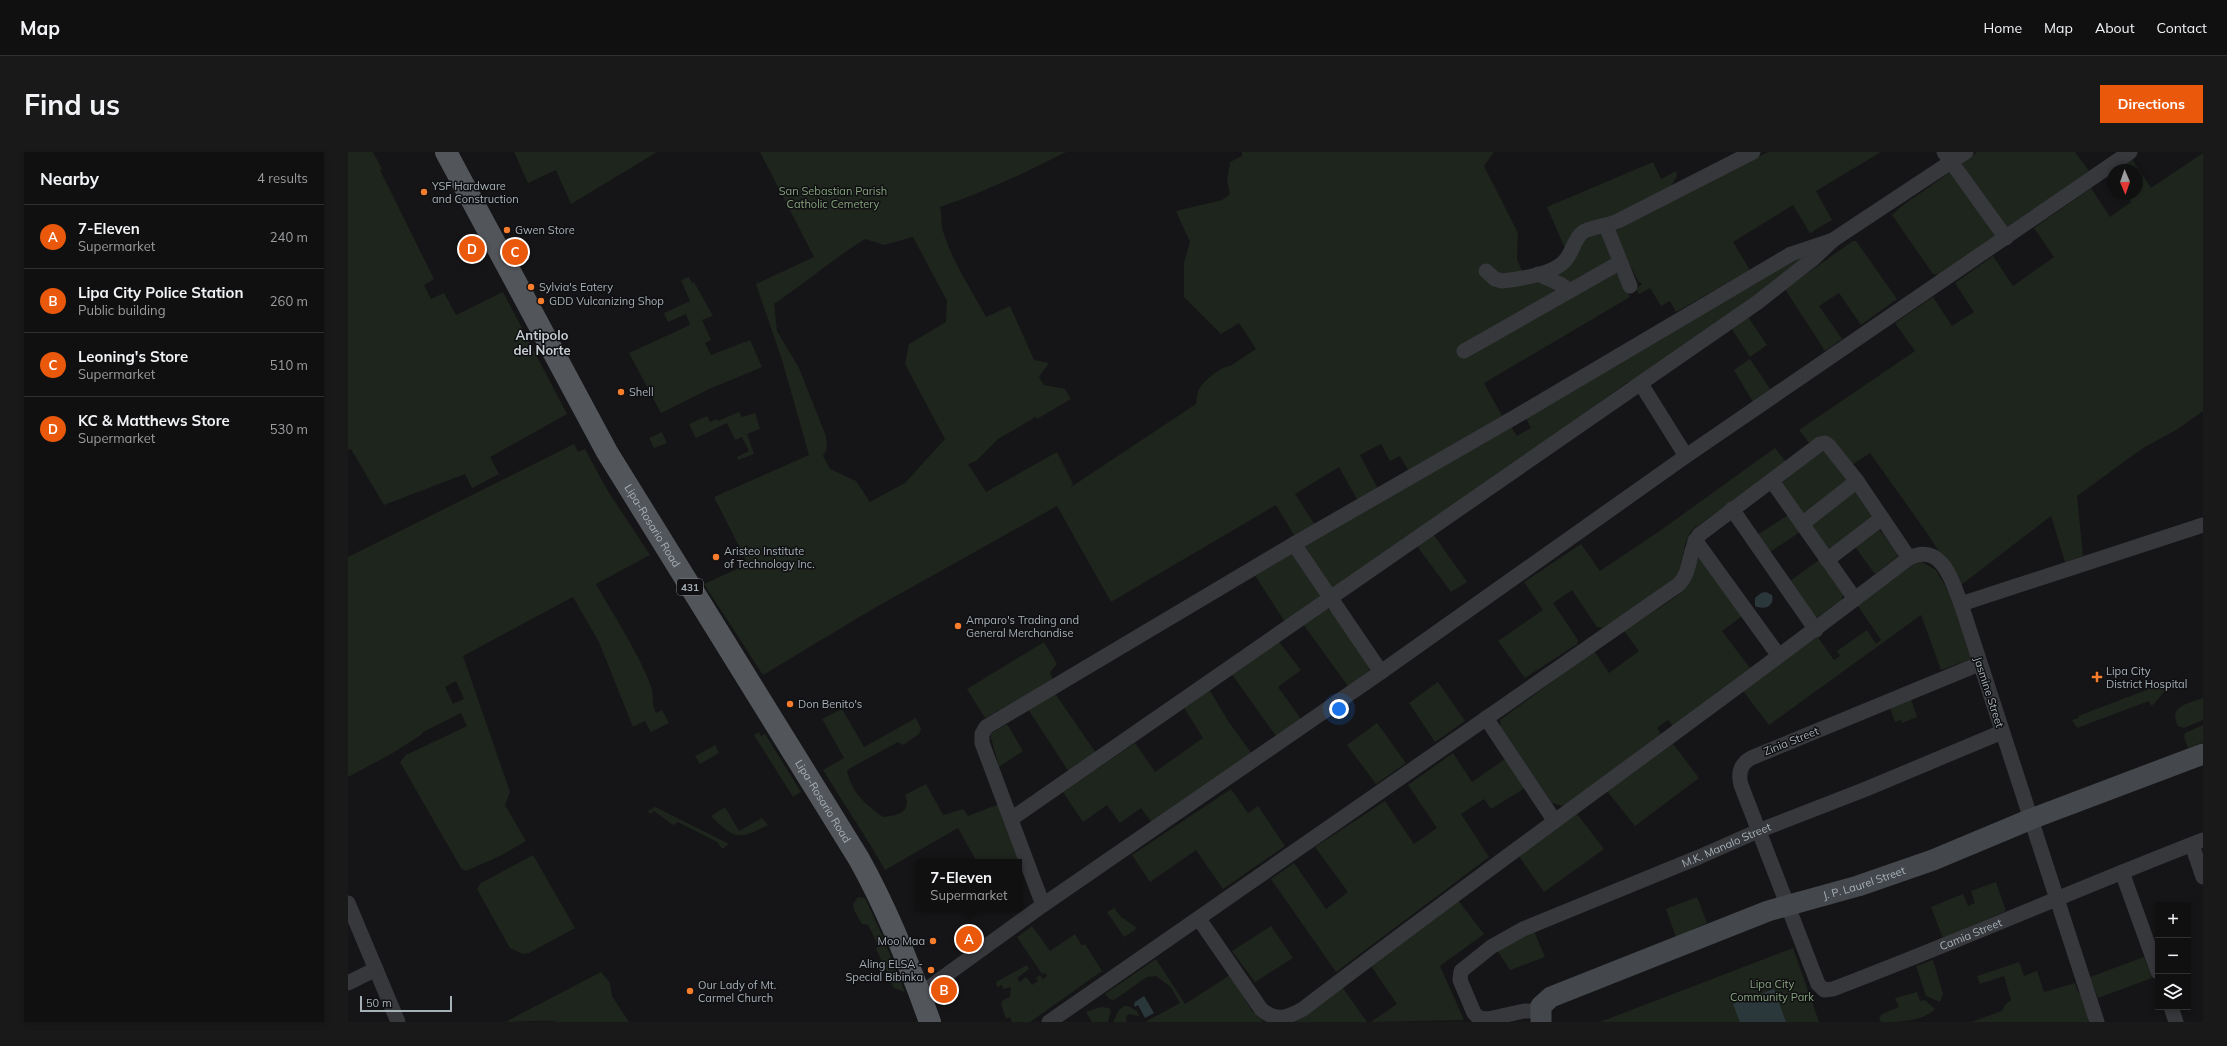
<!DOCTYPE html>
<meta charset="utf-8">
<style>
:root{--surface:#101011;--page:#19191a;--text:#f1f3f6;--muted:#9c9d9f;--line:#303031;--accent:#ea580c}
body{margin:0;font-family:Mulish,sans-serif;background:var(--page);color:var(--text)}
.controls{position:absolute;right:12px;bottom:12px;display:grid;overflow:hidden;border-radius:0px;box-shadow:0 2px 6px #0003}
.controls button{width:36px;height:36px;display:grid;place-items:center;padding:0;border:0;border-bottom:1px solid var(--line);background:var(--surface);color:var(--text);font:20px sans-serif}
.compass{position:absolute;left:1759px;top:12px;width:36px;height:36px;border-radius:50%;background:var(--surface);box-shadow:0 2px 6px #0003;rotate:178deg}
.scale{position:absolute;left:12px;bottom:10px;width:92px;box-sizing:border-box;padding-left:4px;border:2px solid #a6b0b7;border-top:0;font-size:11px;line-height:14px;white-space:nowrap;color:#a6b0b7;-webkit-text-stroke:3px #101012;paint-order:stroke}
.you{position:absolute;left:991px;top:557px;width:14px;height:14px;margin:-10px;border:3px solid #fff;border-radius:50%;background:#1a73e8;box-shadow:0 0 0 6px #1a73e833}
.badge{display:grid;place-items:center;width:26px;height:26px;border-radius:50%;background:var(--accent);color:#fff;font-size:13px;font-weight:700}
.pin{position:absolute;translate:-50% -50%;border:2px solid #fff;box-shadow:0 1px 4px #0006}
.popup{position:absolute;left:568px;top:707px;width:106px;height:52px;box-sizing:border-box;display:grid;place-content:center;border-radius:0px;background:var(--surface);filter:drop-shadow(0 1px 3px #0005);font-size:13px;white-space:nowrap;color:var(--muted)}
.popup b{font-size:15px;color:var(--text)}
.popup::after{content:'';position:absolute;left:50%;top:100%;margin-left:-8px;border:8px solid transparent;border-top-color:var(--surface)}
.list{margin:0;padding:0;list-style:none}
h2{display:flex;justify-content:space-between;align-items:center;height:52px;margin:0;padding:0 16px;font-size:17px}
h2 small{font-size:13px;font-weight:400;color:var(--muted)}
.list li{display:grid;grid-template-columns:26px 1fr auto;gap:12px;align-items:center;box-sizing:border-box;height:64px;padding:0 16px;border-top:1px solid var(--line)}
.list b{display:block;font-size:15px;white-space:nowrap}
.list p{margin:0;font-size:13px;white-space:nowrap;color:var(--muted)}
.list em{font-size:13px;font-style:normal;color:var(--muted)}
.icon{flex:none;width:22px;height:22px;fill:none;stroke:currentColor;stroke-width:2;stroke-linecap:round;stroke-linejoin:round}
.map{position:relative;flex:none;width:1855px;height:870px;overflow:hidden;border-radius:0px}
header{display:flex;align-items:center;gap:24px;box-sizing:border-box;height:56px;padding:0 20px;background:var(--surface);border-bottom:1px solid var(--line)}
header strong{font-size:19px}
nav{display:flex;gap:22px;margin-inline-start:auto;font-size:14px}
.intro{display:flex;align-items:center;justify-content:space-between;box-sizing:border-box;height:96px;padding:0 24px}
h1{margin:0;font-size:28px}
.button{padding:10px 18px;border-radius:0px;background:var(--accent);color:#fff;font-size:14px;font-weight:700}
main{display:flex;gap:24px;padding:0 24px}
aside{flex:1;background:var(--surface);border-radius:0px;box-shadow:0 2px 6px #0003}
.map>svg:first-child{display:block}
.green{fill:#1e251d;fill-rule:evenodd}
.water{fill:#2b383b}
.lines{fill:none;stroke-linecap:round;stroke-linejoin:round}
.street{stroke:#36383c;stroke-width:15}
.secondary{stroke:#44484c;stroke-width:21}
.primary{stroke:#52565b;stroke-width:22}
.poi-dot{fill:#f87d2c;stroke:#101012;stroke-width:1.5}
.labels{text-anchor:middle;stroke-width:3;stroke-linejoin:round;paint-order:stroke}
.shield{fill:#101012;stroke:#798086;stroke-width:1}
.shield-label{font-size:10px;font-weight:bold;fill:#a6b0b7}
.poi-label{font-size:11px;fill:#a6b0b7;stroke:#101012;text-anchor:start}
.park-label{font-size:11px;fill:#85a37d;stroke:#101012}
.street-label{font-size:11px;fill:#a6b0b7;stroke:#101012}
.quarter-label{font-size:13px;font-weight:bold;fill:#c7ced3;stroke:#101012}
</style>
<header>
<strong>Map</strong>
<nav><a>Home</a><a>Map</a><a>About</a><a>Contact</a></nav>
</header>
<div class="intro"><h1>Find us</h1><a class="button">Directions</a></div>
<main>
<aside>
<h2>Nearby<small>4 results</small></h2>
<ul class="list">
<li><span class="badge">A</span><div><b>7-Eleven</b><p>Supermarket</p></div><em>240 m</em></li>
<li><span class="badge">B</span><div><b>Lipa City Police Station</b><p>Public building</p></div><em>260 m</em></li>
<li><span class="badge">C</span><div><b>Leoning's Store</b><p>Supermarket</p></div><em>510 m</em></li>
<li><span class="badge">D</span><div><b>KC &amp; Matthews Store</b><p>Supermarket</p></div><em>530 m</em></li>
</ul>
</aside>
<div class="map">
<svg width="1855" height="870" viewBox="0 0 1855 870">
<rect width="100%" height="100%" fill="#151517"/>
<!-- green -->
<g class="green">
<path d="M 0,0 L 25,0 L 34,17 L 32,18 L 86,127 L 76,133 L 83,147 L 96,141 L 108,163 L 155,140 L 219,262 L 142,305 L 151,322 L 124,336 L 117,322 L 36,353 L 3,297 L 0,298 Z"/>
<path d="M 166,0 L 309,0 L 223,52 L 208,18 L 180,31 Z"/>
<path d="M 412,0 L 718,0 C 677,21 636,40 592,55 C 594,63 593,73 595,79 C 604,109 623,137 638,165 L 662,154 L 686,208 L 701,211 L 691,225 L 696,233 L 717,237 L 723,247 L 689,267 L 688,265 L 650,287 L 628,309 L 620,312 L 638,340 L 709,300 L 725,332 L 723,335 L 848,252 C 849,247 849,240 851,237 C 856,229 873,214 882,214 L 908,197 L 891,171 L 873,182 L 836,145 L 836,111 L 842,90 L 828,59 L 874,48 L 882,42 L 879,29 L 882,10 L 894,4 L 894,0 L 1146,0 L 1136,14 L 1170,81 L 1169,107 L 1174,119 L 1152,126 L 1138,115 L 1135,117 C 1148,146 1169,122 1188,125 C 1196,127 1204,132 1211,136 L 1212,139 L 1188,151 L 1195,159 L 1267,119 L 1282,145 L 1136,231 L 1154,264 L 1060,318 L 1052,304 L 1042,309 L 1033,292 L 1012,303 L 1030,337 L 1010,349 L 991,315 L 947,342 L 967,373 L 950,384 L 946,383 L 928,353 L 763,450 L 709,354 L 523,458 L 415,523 L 356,432 L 400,412 L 366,345 L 461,303 L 434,208 L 408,132 L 466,105 ZM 565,85 L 599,149 L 598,170 L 561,192 L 557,212 L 597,287 L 557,331 L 522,350 L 508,329 L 482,317 L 475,304 L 479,296 L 478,284 L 451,216 L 429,179 L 426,152 C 457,131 485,107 517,87 L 536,93 Z"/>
<path d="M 1420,0 L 1533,0 L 1468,39 L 1484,68 L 1462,81 L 1445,53 L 1385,90 L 1402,118 L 1328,160 L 1322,149 L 1313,154 L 1302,136 L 1291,142 L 1288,137 L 1294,132 L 1290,129 L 1270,91 L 1267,78 Z"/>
<path d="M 1629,0 L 1727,0 L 1741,19 L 1659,76 L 1614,12 Z"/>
<path d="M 1855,1 L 1855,259 L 1830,277 L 1795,296 L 1729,344 L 1735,404 L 1717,410 L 1703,364 L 1613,433 L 1579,381 L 1522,301 L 1504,313 L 1462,292 L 1451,278 L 1567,199 L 1547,171 L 1585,145 L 1604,174 L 1626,160 L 1607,131 L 1645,104 L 1665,134 L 1706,105 L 1686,76 L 1743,36 L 1762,65 L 1783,50 L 1778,42 L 1789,42 L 1789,18 L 1769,18 L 1784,7 L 1803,36 Z"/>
<path d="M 1305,10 L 1313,27 L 1328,19 L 1329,24 L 1323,34 L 1255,70 L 1219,101 L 1199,55 Z"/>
<path d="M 1601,20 L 1648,83 L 1591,122 L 1585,122 L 1544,63 C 1561,46 1583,36 1601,20 Z"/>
<path d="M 1248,79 L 1254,82 L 1264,109 L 1221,135 L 1200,122 Z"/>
<path d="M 1505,89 L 1508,89 L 1549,147 L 1513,173 L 1491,141 L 1471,154 L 1494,187 L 1477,199 L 1437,137 Z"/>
<path d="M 1453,104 L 1456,109 L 1282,232 L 1280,230 L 1195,291 L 985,436 L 957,395 L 958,392 L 1162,273 L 1169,284 L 1183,276 L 1178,266 Z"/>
<path d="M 341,125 L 344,131 L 346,130 L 365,164 L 354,168 L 363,188 L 357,191 L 363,203 L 402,188 L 414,215 L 359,238 L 313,261 L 281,201 L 342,173 L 338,162 L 320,170 L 316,161 L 342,149 L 333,128 Z"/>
<path d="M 1400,165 L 1419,193 L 1402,205 L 1384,177 Z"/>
<path d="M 1402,207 L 1422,237 L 1405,250 L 1386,218 Z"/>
<path d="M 391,260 L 394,265 L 407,261 L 412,277 L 399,282 L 406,302 L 390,308 L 389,305 L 401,299 L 394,285 L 387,288 L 379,271 L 348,286 L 341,272 L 359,264 L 362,270 L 369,267 L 370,269 Z"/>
<path d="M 314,280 L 319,291 L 306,296 L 301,286 Z"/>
<path d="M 226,292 L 230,300 L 237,297 L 258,336 L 302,403 L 248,432 C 266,464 290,500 303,534 C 306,543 303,550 308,561 L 314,558 L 321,571 L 303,580 L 297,569 L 285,575 L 251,490 L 225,445 L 115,504 L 162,640 L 157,653 L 178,689 L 152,704 L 118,719 L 113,716 L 52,610 L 58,603 L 119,574 L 113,561 L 75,580 L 73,583 L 43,602 L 0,625 L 0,405 ZM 108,529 L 116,547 L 105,552 L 97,535 Z"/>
<path d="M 1427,296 L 1438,310 L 1432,316 L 1345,377 C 1334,389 1337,408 1330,421 C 1324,434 1270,466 1255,476 L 1249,475 L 1224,438 L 1205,451 L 1230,488 L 1229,492 L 1177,526 L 1150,489 L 1195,458 L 1176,430 L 1233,392 L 1252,419 L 1313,378 Z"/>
<path d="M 1475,299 L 1500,327 L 1456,365 L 1433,334 L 1434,327 Z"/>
<path d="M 1507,338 L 1527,364 L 1481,401 L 1461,370 Z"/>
<path d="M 1440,363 L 1452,380 L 1422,400 L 1409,383 Z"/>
<path d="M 1530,376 L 1550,402 L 1549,405 L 1527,422 L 1505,392 Z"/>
<path d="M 1085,382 L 1119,430 L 1103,440 L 1069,394 Z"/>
<path d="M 945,401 L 973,444 L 937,470 L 906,422 Z"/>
<path d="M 1352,403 L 1397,462 L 1374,479 L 1402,516 L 1325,574 L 1320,568 L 1309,576 L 1313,582 L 1219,652 L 1214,654 L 1204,651 L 1153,578 L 1152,568 L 1246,499 L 1261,521 L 1291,499 L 1276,479 C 1291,468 1329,447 1339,434 C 1346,425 1345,412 1352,403 Z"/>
<path d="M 1471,408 L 1495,443 L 1493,448 L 1468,466 L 1442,429 Z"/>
<path d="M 1574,410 L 1588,418 L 1602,442 L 1623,507 L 1593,518 L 1573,463 L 1421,573 L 1395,539 L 1469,484 L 1486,508 L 1492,504 L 1489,499 L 1519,478 L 1528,492 L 1533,488 L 1510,454 L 1567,411 Z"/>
<path d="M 979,457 L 984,459 L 1022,515 L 1021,520 L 1000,534 L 955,472 Z"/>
<path d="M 696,490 L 709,512 L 702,520 L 705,528 L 637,566 L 619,537 Z"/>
<path d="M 931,490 L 953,518 L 930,535 L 953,567 L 928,584 L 883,521 Z"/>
<path d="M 1822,529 L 1824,530 L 1806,552 L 1803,554 L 1801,549 L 1729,576 L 1724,568 L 1731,566 L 1730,564 Z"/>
<path d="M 1090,530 L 1117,569 L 1087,590 L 1061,551 Z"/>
<path d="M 861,537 L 880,569 L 904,602 L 804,671 L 793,656 L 772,671 L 759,653 L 735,670 L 715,640 L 787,591 L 807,620 L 855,586 L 835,554 Z"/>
<path d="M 706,540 L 748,601 L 721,620 L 680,557 Z"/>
<path d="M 1855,546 L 1855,568 L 1836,576 L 1830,574 C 1820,554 1839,552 1855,546 Z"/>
<path d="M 1563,547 L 1569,565 L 1554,571 L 1553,568 L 1547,570 L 1542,556 Z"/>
<path d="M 494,557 L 516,595 L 568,566 L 573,577 L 571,582 L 555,593 L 550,590 L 499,618 C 503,640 517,652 535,665 C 549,664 564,660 557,643 L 578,632 L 595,663 L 615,657 L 620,664 L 651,652 L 675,721 L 671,723 L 671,710 L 629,710 L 610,676 L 537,718 L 523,694 L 475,618 L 496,606 L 474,567 Z"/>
<path d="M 1029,571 L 1058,611 L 1028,632 L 999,593 Z"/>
<path d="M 659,572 L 675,599 L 651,615 L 642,582 Z"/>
<path d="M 1855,573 L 1855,590 L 1840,596 L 1836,585 L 1837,581 Z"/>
<path d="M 411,580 L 413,584 L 417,582 L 453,640 L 445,645 L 406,583 Z"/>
<path d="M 1325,592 L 1351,626 L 1287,674 L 1259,639 Z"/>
<path d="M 367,593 L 371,601 L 352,612 L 347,604 Z"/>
<path d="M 1105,601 L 1124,630 L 1157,607 L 1177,636 L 1143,657 L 1136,647 L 1113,662 L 1141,705 L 988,820 L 923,727 L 946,711 L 978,757 L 1000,740 L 967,695 L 1037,649 L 1066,692 L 1089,676 L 1060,633 Z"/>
<path d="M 883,637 L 900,661 L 910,654 L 937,694 L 875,737 L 848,698 L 802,730 L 784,703 Z"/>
<path d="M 307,655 L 381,692 L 374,697 L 369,690 L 330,670 L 325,673 L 306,659 L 302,662 L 300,659 Z"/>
<path d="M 377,655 L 391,679 L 414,666 L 420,673 C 392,688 386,688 363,664 Z"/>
<path d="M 1229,662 L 1256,697 L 1196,740 L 1170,703 Z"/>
<path d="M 185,703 L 227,776 L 181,801 L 175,802 L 162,796 L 129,737 L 133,731 Z"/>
<path d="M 1648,730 L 1658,759 L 1595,786 L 1583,755 L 1615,742 L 1620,754 L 1627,751 L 1623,739 Z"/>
<path d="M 510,745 L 517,746 L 534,783 L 557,840 L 546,836 L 528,797 L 530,793 L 520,773 L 514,772 L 506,758 L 505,752 Z"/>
<path d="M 1349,745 L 1359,771 L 1328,785 L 1318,757 Z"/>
<path d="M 1109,747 L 1136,782 L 1092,814 L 1116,868 L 1023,870 L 1049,852 L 1023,814 Z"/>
<path d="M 766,756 L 773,765 L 788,775 L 787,778 L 776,785 L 759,760 Z"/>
<path d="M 684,774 L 702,799 L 727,782 L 734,794 L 737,792 L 754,819 L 682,870 L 664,870 L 662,865 L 658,867 L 653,852 L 655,848 L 662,845 L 663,835 L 655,837 L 654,833 L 649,835 L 648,830 L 679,813 L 681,817 L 669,826 L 672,830 L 678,825 L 684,833 L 690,829 L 688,826 L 692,823 L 695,827 L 699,824 L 697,821 L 694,822 L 669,785 Z"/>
<path d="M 923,774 L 945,806 L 907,830 L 884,799 Z"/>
<path d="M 1186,779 L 1197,805 L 1162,818 L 1149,798 Z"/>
<path d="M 1445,796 L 1471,870 L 1252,870 Z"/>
<path d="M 1796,805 L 1804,826 L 1750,846 L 1742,825 Z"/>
<path d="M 808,807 L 837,852 L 882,823 L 904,859 L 916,870 L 797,870 L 832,851 L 823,835 L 808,824 L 799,825 L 766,848 L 761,847 L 757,842 Z"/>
<path d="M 1585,808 L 1595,842 L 1592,850 L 1578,844 L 1568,814 Z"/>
<path d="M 1671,810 L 1676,824 L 1689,819 L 1696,840 L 1727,831 L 1730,840 L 1734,841 L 1741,866 L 1740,870 L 1623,870 L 1654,859 L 1657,853 L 1663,848 L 1656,824 L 1632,832 L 1629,824 Z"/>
<path d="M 253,820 L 262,831 L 264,844 L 281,870 L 208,870 C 203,867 167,870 157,870 Z"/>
<path d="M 994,835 L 1019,870 L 942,870 Z"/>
<path d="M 1569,840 L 1572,849 L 1577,848 L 1587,857 C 1573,870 1552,870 1533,870 L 1531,866 L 1534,862 L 1551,855 L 1547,846 Z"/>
<path d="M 776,854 L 780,854 L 789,859 L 791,864 L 781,862 L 778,865 L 779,870 L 765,870 L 771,858 Z"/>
<path d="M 753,855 L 761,856 L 763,859 L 760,870 L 744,870 L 738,860 Z"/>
</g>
<!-- water -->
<g class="water">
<path d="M 1418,440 L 1424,443 C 1427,455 1416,458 1407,454 L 1407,446 L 1413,441 Z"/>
<path d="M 1426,837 L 1438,870 L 1392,870 L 1385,852 Z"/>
<path d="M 796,844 L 806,861 L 797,866 L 790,853 L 787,855 L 786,853 L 787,850 Z"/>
</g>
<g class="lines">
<!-- street -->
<g class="street">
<path d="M 1596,0 L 1658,86"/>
<path d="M 1258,74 L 1282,134"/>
<path d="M 1138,119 L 1147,127 L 1154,129 C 1172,127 1209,122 1219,106 C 1225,98 1227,86 1235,80 C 1241,76 1261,73 1270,69 L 1405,0"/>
<path d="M 1190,122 L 1212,132 L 1222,139"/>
<path d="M 1116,199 L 1271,111"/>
<path d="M 1293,232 L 1338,304"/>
<path d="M 1424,329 L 1507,447"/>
<path d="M 1384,357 L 1468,478"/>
<path d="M 1454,372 L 1509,329"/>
<path d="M 1347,388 L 1431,504"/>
<path d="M 946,392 L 1033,520"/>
<path d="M 1479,408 L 1534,366"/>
<path id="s1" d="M 1631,512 L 1403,606 C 1392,612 1390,622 1393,633 L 1470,832 L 1476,838 L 1485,837 C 1609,790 1731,736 1855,688"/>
<path d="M 1138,566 L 1206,668"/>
<path d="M 663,667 L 1410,150 L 1466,106 L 1485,88"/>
<path d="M 1844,693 L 1855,725"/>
<path d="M 1774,720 L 1810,820"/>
<path d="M 0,751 L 50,870"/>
<path d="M 695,753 L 634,591 L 634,582 L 638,575 L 946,392 L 1167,265 L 1443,102 L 1485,88 L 1618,0"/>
<path d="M 851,767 L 913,857 C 927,870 939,866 955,857 C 1155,704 1361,559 1561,406 C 1594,390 1604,429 1613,452"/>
<path d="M 0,831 L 28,817"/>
<path d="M 572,842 L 695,753 L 1033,520 L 1338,304 L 1782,0"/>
<path d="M 1823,855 L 1828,870"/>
<path id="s2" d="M 1192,859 L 1176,859 L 1140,867 L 1131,866 L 1126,861 L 1112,828 L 1113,819 L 1143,795 L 1175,777 L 1351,705 L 1410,679 L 1518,637 L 1654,580"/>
<path d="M 701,870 L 1330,433 C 1344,420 1340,398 1351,383 L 1472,292 L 1477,291 L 1481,294 L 1509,329 L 1561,406"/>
<path d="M 1749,870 L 1613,452 L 1855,373"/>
</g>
<!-- secondary -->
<path class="secondary" id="s3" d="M 1193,870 L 1193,854 L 1203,845 L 1420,759 L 1510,734 L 1585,708 L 1683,667 L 1855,602"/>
<!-- primary -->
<path class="primary" id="s4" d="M 98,0 L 259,300 L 511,707 C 540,759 562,814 582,870"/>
</g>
<!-- markers -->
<g class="poi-dot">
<circle cx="76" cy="40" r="4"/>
<circle cx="159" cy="78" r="4"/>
<circle cx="183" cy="135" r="4"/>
<circle cx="193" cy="149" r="4"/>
<circle cx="273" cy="240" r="4"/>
<circle cx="368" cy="405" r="4"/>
<circle cx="610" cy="474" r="4"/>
<path d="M1747 519h4v4h4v4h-4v4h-4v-4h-4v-4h4z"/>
<circle cx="442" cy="552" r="4"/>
<circle cx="585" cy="789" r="4"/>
<circle cx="583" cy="818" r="4"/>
<circle cx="342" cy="839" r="4"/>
</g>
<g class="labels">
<!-- shield labels -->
<rect class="shield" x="329" y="427" width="26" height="16" rx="3"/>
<g class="shield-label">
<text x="342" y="439">431</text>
</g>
<!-- poi labels -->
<g class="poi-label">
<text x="84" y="38">YSF Hardware<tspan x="84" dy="13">and Construction</tspan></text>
<text x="167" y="82">Gwen Store</text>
<text x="191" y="139">Sylvia's Eatery</text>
<text x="201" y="153">GDD Vulcanizing Shop</text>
<text x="281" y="244">Shell</text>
<text x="376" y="403">Aristeo Institute<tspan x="376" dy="13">of Technology Inc.</tspan></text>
<text x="618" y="472">Amparo's Trading and<tspan x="618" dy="13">General Merchandise</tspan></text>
<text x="1758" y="523">Lipa City<tspan x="1758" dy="13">District Hospital</tspan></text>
<text x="450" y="556">Don Benito's</text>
<text x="577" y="793" text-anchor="end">Moo Maa</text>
<text x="575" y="816" text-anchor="end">Aling ELSA -<tspan x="575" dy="13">Special Bibinka</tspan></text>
<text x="350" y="837">Our Lady of Mt.<tspan x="350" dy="13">Carmel Church</tspan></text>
</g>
<!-- park labels -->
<g class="park-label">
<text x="485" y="43">San Sebastian Parish<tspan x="485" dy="13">Catholic Cemetery</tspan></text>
<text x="1424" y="836">Lipa City<tspan x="1424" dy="13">Community Park</tspan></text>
</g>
<!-- street labels -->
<g class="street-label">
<text dy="4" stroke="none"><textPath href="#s4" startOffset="427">Lipa-Rosario Road</textPath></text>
<text transform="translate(1641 540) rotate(72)" y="4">Jasmine Street</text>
<text transform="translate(1443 589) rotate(-22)" y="4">Zinia Street</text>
<text dy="4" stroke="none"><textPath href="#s4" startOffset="751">Lipa-Rosario Road</textPath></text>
<text dy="4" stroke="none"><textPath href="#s2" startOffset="409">M.K. Manalo Street</textPath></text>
<text dy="4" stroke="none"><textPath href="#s3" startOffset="363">J. P. Laurel Street</textPath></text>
<text dy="4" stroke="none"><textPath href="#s1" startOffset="657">Camia Street</textPath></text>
</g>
<!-- quarter labels -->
<g class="quarter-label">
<text x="194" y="188">Antipolo<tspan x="194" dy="15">del Norte</tspan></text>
</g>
</g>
</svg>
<div class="controls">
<button>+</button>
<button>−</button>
<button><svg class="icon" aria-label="layers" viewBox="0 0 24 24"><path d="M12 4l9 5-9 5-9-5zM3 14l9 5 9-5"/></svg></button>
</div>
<svg class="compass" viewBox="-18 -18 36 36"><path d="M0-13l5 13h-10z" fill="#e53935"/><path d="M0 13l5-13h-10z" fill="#9c9d9f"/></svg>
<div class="scale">50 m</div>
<div class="you"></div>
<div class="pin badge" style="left:621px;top:787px">A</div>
<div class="popup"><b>7-Eleven</b>Supermarket</div>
<div class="pin badge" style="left:596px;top:838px">B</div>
<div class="pin badge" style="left:167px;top:100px">C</div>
<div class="pin badge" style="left:124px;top:97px">D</div>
</div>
</main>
